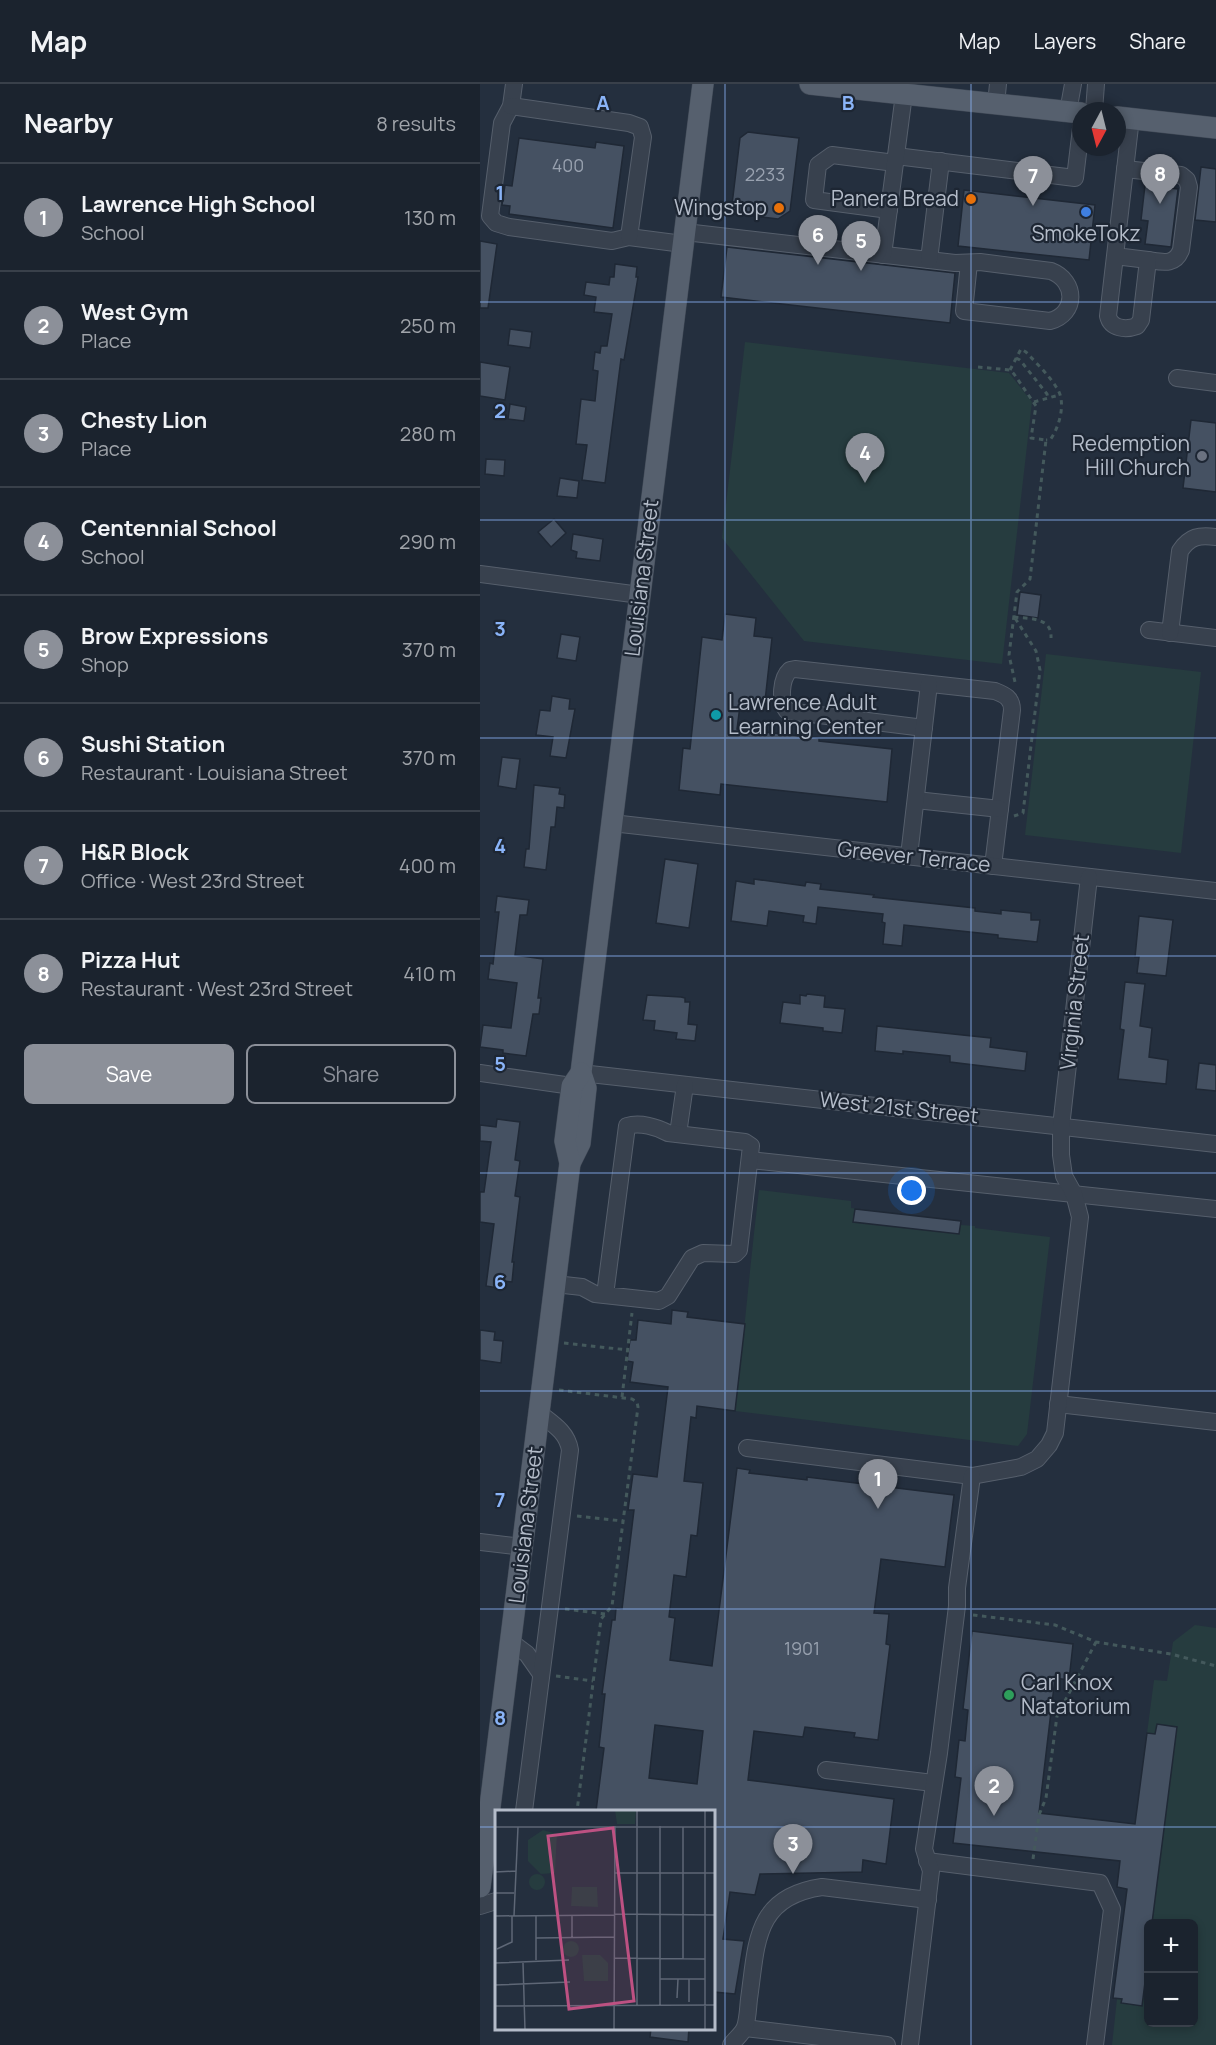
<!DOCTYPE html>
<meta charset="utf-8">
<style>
:root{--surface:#1b232e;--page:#242b36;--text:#f1f3f6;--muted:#a0a4aa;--line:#39404a;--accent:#8c9099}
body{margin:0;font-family:Manrope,sans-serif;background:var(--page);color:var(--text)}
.controls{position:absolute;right:18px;bottom:18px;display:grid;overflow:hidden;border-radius:9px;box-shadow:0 3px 9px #0003}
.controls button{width:54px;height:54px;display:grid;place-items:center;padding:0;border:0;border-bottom:2px solid var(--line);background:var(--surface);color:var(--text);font:30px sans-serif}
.compass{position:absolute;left:592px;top:18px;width:54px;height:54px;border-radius:50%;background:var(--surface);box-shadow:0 3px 9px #0003;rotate:187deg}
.you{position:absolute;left:432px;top:1107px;width:21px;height:21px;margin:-15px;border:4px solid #fff;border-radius:50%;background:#1a73e8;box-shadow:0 0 0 9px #1a73e833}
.badge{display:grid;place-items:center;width:39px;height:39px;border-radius:50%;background:var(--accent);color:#fff;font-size:20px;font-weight:700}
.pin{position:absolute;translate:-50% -50px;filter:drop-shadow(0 2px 3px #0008)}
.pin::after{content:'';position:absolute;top:32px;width:21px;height:18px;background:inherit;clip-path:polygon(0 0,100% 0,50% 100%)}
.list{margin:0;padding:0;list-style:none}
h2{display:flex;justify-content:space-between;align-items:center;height:78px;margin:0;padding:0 24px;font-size:26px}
h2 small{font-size:20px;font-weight:400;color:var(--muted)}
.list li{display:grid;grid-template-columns:39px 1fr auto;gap:18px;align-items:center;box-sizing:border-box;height:108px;padding:0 24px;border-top:2px solid var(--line)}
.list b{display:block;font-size:22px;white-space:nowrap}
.list p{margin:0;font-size:20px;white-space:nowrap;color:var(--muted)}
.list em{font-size:20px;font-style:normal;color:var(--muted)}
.actions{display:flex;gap:12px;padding:18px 24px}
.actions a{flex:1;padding:14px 0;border:2px solid var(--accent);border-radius:9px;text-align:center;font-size:21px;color:var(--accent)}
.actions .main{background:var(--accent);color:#fff}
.map{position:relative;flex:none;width:736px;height:1961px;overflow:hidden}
header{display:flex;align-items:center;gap:36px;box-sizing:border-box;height:84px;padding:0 30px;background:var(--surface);border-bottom:2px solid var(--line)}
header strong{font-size:28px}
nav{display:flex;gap:33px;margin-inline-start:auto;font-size:21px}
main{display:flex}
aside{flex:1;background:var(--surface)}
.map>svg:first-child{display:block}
.green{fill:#263c3f;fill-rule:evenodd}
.building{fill:#455162;stroke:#1f2835;stroke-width:1.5;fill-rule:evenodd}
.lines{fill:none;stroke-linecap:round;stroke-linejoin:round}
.minor-casing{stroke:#565f6c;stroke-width:18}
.major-casing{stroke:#414a57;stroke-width:22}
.path{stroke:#44595c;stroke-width:3;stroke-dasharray:4.5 4.5;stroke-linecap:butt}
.minor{stroke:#38414e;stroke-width:16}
.major{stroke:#56606e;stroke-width:21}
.grid{fill:none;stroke:#8ab4f8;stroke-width:1.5;stroke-opacity:0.55}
.food-dot{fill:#e8710a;stroke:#1d2633;stroke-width:2}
.shop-dot{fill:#3f7fe0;stroke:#1d2633;stroke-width:2}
.worship-dot{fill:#6b7280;stroke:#1d2633;stroke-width:2}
.culture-dot{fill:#0f9aa8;stroke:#1d2633;stroke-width:2}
.leisure-dot{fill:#2e9e5b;stroke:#1d2633;stroke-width:2}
.labels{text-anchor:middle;stroke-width:4.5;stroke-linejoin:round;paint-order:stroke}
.number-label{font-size:18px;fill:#98a1af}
.poi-label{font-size:21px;fill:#b4bcc9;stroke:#1d2633;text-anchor:end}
.street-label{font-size:21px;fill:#b4bcc9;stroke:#1d2633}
.inset-road{fill:none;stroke:#5e6776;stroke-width:1.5}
.view{fill:#bd5182;fill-opacity:0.15;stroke:#bd5182;stroke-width:3}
.inset-edge{fill:none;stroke:#b4bcc9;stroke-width:3}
.grid-label{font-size:20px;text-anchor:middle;font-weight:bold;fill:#8ab4f8;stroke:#1d2633;stroke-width:4.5;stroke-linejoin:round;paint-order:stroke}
</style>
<header>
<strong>Map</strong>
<nav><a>Map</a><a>Layers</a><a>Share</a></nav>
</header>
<main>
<aside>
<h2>Nearby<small>8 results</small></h2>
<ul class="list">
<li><span class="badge">1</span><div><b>Lawrence High School</b><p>School</p></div><em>130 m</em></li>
<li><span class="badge">2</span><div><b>West Gym</b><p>Place</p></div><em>250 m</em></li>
<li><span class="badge">3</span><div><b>Chesty Lion</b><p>Place</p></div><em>280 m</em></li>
<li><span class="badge">4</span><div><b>Centennial School</b><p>School</p></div><em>290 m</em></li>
<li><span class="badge">5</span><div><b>Brow Expressions</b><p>Shop</p></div><em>370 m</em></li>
<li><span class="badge">6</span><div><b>Sushi Station</b><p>Restaurant · Louisiana Street</p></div><em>370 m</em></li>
<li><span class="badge">7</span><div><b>H&amp;R Block</b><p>Office · West 23rd Street</p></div><em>400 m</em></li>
<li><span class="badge">8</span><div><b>Pizza Hut</b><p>Restaurant · West 23rd Street</p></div><em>410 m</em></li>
</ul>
<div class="actions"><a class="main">Save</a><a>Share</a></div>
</aside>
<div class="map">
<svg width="736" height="1961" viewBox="0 0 736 1961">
<rect width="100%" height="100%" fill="#242f3e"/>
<!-- green -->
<g class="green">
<path d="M 265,258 L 529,289 L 552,318 L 522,580 L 324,557 L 242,454 Z"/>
<path d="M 566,570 L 721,588 L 701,769 L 545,751 Z"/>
<path d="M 279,1106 L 371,1117 L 371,1124 L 481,1137 L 481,1141 L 495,1142 L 495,1144 L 570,1153 L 547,1350 L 538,1362 L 255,1327 C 264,1253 270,1180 279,1106 Z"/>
<path d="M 715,1541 L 736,1544 L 736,1961 L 632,1961 L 637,1915 L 633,1914 L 647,1805 L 637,1803 L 643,1755 L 653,1756 L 674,1596 L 687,1597 L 693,1558 ZM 668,1840 L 714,1840 L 714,1938 L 668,1938 Z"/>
</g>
<!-- building -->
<g class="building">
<path d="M 268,48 L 319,54 L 310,127 L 298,135 L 251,129 L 260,54 Z"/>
<path d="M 39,54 L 115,64 L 116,58 L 144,62 L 133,144 L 29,130 L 30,122 L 22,121 L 25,101 L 32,102 Z"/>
<path d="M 721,83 L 736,85 L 736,138 L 715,136 Z"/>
<path d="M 665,101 L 698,105 L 691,163 L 665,160 L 668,137 L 661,136 Z"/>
<path d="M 484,106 L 615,121 L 609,176 L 478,162 Z"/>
<path d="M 0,157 L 17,160 L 8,224 L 0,224 Z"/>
<path d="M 247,163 L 475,189 L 470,239 L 241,213 Z"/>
<path d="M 135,180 L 157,183 L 156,193 L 158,193 L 144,276 L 141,275 L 125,399 L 102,396 L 107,361 L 96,360 L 101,315 L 115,317 L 118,287 L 113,286 L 115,268 L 120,269 L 121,262 L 127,262 L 132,230 L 114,228 L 116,213 L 104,211 L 106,198 L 129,201 L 130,193 L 134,193 Z"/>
<path d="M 30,245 L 52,248 L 50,264 L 28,261 Z"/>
<path d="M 0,278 L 30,283 L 25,316 L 0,312 Z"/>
<path d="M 30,320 L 46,323 L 44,337 L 28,335 Z"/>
<path d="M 711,336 L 736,339 L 736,408 L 703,404 Z"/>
<path d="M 6,375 L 25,376 L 24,392 L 5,390 Z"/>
<path d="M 80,394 L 99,397 L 97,414 L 77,412 Z"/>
<path d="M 74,435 L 86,449 L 71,463 L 58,448 Z"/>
<path d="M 93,450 L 123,455 L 120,477 L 96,474 L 97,468 L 91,466 Z"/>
<path d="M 540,508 L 561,511 L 558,534 L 537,531 Z"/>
<path d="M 245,530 L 276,534 L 274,552 L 292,554 L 285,617 L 261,614 L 257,645 L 339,654 L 339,657 L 412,665 L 407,718 L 241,700 L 240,711 L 199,706 L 203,664 L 210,665 L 222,553 L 242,556 Z"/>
<path d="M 81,550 L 100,553 L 96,577 L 77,574 Z"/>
<path d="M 72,612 L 90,615 L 89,625 L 95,625 L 86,674 L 70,672 L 73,653 L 56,651 L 60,626 L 70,627 Z"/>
<path d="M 22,673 L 40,675 L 36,705 L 18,702 Z"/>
<path d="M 54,701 L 80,704 L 79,710 L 85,711 L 84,724 L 77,723 L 75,743 L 71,743 L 66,786 L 44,783 L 46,765 L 49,765 Z"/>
<path d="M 185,775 L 218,780 L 209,844 L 176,839 Z"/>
<path d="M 274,795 L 325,802 L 326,798 L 341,800 L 340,805 L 394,811 L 393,813 L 495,824 L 495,827 L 521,830 L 521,826 L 551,829 L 551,836 L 560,836 L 557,858 L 518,854 L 518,851 L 424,841 L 422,862 L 403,860 L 405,839 L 402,838 L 403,830 L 338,823 L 336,840 L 323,838 L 324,832 L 289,827 L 287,842 L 251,837 L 256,797 L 274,800 Z"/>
<path d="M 17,812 L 49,816 L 47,831 L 40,831 L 35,871 L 63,875 L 58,914 L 61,914 L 59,930 L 53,930 L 46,972 L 23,969 L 23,966 L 0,963 L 3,941 L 31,944 L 37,899 L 8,895 L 10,879 L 13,880 L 19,828 L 15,828 Z"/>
<path d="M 659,832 L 693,836 L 686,892 L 657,889 L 659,873 L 655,873 Z"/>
<path d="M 645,898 L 665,900 L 660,942 L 672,944 L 669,973 L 688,976 L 686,1000 L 638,995 L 644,946 L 640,945 Z"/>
<path d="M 327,910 L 345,912 L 344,923 L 365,925 L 362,949 L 343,947 L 343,944 L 300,939 L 303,918 L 320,920 L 320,911 L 326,912 Z"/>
<path d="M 167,911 L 201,913 L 205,914 L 205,918 L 210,918 L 208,940 L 217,941 L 215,957 L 196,955 L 197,949 L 174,946 L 175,937 L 163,936 Z"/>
<path d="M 397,942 L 511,954 L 510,963 L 547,968 L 545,987 L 470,978 L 470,972 L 423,967 L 423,970 L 395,967 Z"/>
<path d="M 719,979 L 736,981 L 736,1007 L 716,1005 Z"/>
<path d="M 17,1035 L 40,1038 L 35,1076 L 40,1077 L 35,1112 L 40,1113 L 32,1178 L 34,1178 L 32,1198 L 25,1197 L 24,1205 L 6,1202 L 14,1140 L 0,1138 L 0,1108 L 4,1108 L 11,1058 L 0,1057 L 0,1041 L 16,1043 Z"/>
<path d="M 375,1125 L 481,1137 L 479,1150 L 373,1138 Z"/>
<path d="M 192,1226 L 208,1228 L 207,1233 L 265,1240 L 255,1327 L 217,1322 L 216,1334 L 211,1333 L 204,1397 L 223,1399 L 217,1452 L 211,1451 L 206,1493 L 194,1491 L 189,1533 L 195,1534 L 190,1576 L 232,1582 L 257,1384 L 270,1386 L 269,1389 L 327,1396 L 327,1393 L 474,1411 L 465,1483 L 401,1475 L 394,1529 L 409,1530 L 406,1560 L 410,1561 L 398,1656 L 374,1653 L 375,1649 L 325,1643 L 323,1653 L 274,1647 L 268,1696 L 414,1715 L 406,1780 L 383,1776 L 382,1788 L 280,1790 L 275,1811 L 250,1808 L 243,1855 L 264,1857 L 255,1910 L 234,1908 L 234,1727 L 116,1727 L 124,1664 L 119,1663 L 125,1610 L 122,1610 L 132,1536 L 135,1536 L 136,1524 L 142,1525 L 154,1426 L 148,1426 L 153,1390 L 177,1393 L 188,1303 L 150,1298 L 153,1278 L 147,1277 L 150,1256 L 156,1256 L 158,1236 L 191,1240 ZM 175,1641 L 223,1647 L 217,1700 L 169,1694 Z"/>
<path d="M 0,1246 L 15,1248 L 14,1256 L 23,1257 L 21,1279 L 0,1276 Z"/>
<path d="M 492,1547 L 593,1560 L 589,1596 L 575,1594 L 559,1729 L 655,1740 L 667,1649 L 675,1650 L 677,1640 L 697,1643 L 672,1839 L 669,1839 L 669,1867 L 662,1922 L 641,1919 L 642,1915 L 633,1914 L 647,1805 L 637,1803 L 640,1777 L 473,1759 L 481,1694 L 475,1693 L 479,1656 L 485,1657 L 488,1626 L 483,1625 Z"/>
<path d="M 171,1944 L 209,1944 L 208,1958 L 170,1953 Z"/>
</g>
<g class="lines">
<defs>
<g id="minor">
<path d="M 34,0 L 31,22 L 22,39 L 10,132 L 16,139 L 29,143 L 132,157 L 149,153 L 203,160"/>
<path d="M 516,20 L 518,0"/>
<path d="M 31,22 L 149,39 L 160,43 L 163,53 L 149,153"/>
<path d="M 614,27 L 616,0"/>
<path d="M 588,28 L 593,0"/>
<path d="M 416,72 L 595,94 L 601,44"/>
<path d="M 645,85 L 701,91 L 707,96 L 709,103 L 701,166 C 695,182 682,178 668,176"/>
<path d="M 409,126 L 334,116 L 338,81 L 352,71 L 415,79"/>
<path d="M 205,148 L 475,179 L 500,178 L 571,187 C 597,197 597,230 570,237 L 484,227 L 489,179"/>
<path d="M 403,171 L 424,10"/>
<path d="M 635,172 L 668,176 L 661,236 L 657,242 C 646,246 631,245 628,232 L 651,34"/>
<path d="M 449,176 L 461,77"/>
<path d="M 697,294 L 736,299"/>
<path d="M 0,490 L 160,511"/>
<path d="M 669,546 L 736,554"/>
<path d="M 690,549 L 700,467 C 710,452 719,451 736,453"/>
<path d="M 444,644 L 307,627 C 299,617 301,594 310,586 L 315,585 L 515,607 C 525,611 532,614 532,626 L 513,782"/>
<path d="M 436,716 L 520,725"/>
<path d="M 132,739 L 736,807"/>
<path d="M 429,772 L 449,600"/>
<path d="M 0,989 L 92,1002"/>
<path d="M 101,989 L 736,1060"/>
<path d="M 198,1050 L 205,1001"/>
<path d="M 270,1076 L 736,1125"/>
<path d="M 75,1200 L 102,1203 L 115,1210 L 179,1217 L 188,1212 L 212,1174 L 223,1169 L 255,1170 L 259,1166 L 271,1062 L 265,1058 L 188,1049 C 177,1043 160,1038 147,1042 L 125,1211"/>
<path d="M 578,1320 L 736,1338"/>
<path d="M 267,1364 L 492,1392 L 541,1383 L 557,1375 L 569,1361 L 575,1349 L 600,1133 L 594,1110 L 584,1092 L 581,1071 L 581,1043 L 609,793"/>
<path d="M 0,1458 L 43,1463"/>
<path d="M 31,1558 L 47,1570 L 61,1590"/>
<path d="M 346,1686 L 453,1699"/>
<path d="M 44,1727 L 90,1366 C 87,1348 73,1340 59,1329"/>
<path d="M 447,1777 L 620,1799 L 632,1825 L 615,1961"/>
<path d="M 0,1822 L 16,1817"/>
<path d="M 265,1944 L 407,1961"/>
<path d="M 251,1961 C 255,1955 263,1949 265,1943 C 268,1934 268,1923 269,1915 C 277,1859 274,1813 342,1803 L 448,1816"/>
<path d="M 430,1961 L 451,1787 L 444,1765 L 459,1669 L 477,1522 L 477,1504 L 492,1392"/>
</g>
<g id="major">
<path d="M 330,0 L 601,29"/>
<path d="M 637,33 L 736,44"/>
<path d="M 90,1079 L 100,1059 L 106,1004 L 101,989 L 223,0"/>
<path d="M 0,1803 L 90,1079 L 85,1057 L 92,1002 L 101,989"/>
</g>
</defs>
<!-- minor casing -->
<use href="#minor" class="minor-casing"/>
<!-- major casing -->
<use href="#major" class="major-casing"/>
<!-- path -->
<g class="path">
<path d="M 536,274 L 540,276 L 567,310 L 568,314"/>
<path d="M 498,283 L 530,286 L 534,290 L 556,322 L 551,354 L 566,356 L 550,495 L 537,508 L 529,571 L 535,598"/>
<path d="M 530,286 L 541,265 L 546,268 C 557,280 570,292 578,306 C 586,320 579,344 570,356 L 566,356"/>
<path d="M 554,318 L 579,311"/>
<path d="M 534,533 C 550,535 572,533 571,554"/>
<path d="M 534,732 L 543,729 L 560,586 L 556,567 L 535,534"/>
<path d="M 84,1259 L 148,1266"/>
<path d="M 79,1306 L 152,1315 L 157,1318 L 158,1323 L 132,1522 L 121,1535 L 97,1727"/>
<path d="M 142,1313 L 152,1229"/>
<path d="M 97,1432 L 143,1437"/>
<path d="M 85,1525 L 125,1530"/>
<path d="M 493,1531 L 575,1541 L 616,1558 L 691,1570 L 736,1582"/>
<path d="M 76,1592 L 113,1597"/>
<path d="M 553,1775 L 559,1731 L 566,1714 L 577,1632 L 616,1558"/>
</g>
<!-- minor -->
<use href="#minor" class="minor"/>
<!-- major -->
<use href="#major" class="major"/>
</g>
<!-- grid -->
<path class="grid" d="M 245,0 L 245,1961M 491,0 L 491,1961M 0,218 L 736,218M 0,436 L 736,436M 0,654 L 736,654M 0,872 L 736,872M 0,1089 L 736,1089M 0,1307 L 736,1307M 0,1525 L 736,1525M 0,1743 L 16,1743M 234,1743 L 736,1743"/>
<!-- markers -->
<g class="food-dot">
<circle cx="491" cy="115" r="6"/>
<circle cx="299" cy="124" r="6"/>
</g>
<circle class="shop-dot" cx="606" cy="128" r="6"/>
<circle class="worship-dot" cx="722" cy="372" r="6"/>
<circle class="culture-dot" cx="236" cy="631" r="6"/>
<circle class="leisure-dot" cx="529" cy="1611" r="6"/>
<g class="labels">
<!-- number labels -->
<g class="number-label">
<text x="88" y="88">400</text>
<text x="285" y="97">2233</text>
<text x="322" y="1571">1901</text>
</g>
<!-- poi labels -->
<g class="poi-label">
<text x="479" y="122">Panera Bread</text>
<text x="287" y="131">Wingstop</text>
<text x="606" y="157" text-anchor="middle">SmokeTokz</text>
<text x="710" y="367">Redemption<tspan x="710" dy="24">Hill Church</tspan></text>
<text x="248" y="626" text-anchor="start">Lawrence Adult<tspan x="248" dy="24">Learning Center</tspan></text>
<text x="541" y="1606" text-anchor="start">Carl Knox<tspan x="541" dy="24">Natatorium</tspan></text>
</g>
<!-- street labels -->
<g class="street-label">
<text transform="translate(162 494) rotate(-83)" y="7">Louisiana Street</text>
<text transform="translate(434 773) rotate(6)" y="7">Greever Terrace</text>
<text transform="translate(595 918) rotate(-84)" y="7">Virginia Street</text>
<text transform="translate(419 1024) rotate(6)" y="7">West 21st Street</text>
<text transform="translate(46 1441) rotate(-83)" y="7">Louisiana Street</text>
</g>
</g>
<!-- overview -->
<g transform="translate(15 1726)">
<rect width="220" height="220" fill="#242f3e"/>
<path d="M 120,0 L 141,0 L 140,14 L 122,14 ZM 48,20 L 62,24 L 60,63 L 46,64 L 33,51 L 33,30 ZM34 72a8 8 0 1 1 16 0a8 8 0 1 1-16 0ZM 102,77 L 103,97 L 76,96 L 77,77 ZM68 139a8 8 0 1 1 16 0a8 8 0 1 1-16 0ZM 87,145 L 105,145 L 113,153 L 113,171 L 89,171 Z" fill="#263c3f"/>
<path class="inset-road" d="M 142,0 L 142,195M 165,16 L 165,195M 0,17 L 221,17M 0,62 L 21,61M 120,63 L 221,63M 0,83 L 19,83M 120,104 L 221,105M 77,105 L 77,128M 0,106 L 119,105M 19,106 L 23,17M 41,128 L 119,127M 2,139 L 17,132 L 17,106M 119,148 L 210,149M 188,149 L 188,17M 41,150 L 41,106M 0,153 L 74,150M 28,153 L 30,220M 165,169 L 210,169M 194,169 L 194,192M 0,175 L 75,172M 182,188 L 183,169M 0,196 L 221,195M 119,220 L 120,16M 210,220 L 210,0"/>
<path class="view" d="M 118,18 L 139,191 L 74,199 L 53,26 Z"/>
<rect width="220" height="220" class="inset-edge"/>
</g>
<g class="grid-label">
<text x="123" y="26">A</text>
<text x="368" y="26">B</text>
<text x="20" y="116">1</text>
<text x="20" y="334">2</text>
<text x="20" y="552">3</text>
<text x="20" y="769">4</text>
<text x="20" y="987">5</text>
<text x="20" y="1205">6</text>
<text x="20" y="1423">7</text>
<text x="20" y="1641">8</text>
</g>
</svg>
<div class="controls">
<button>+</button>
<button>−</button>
</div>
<svg class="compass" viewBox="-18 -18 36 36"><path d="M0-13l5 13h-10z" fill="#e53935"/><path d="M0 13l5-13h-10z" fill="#a0a4aa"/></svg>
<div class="you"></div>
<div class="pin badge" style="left:398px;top:1425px">1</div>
<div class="pin badge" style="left:514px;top:1732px">2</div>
<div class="pin badge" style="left:313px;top:1790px">3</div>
<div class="pin badge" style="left:385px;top:399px">4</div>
<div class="pin badge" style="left:381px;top:187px">5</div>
<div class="pin badge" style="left:338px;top:181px">6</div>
<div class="pin badge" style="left:553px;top:122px">7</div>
<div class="pin badge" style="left:680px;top:120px">8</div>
</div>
</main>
